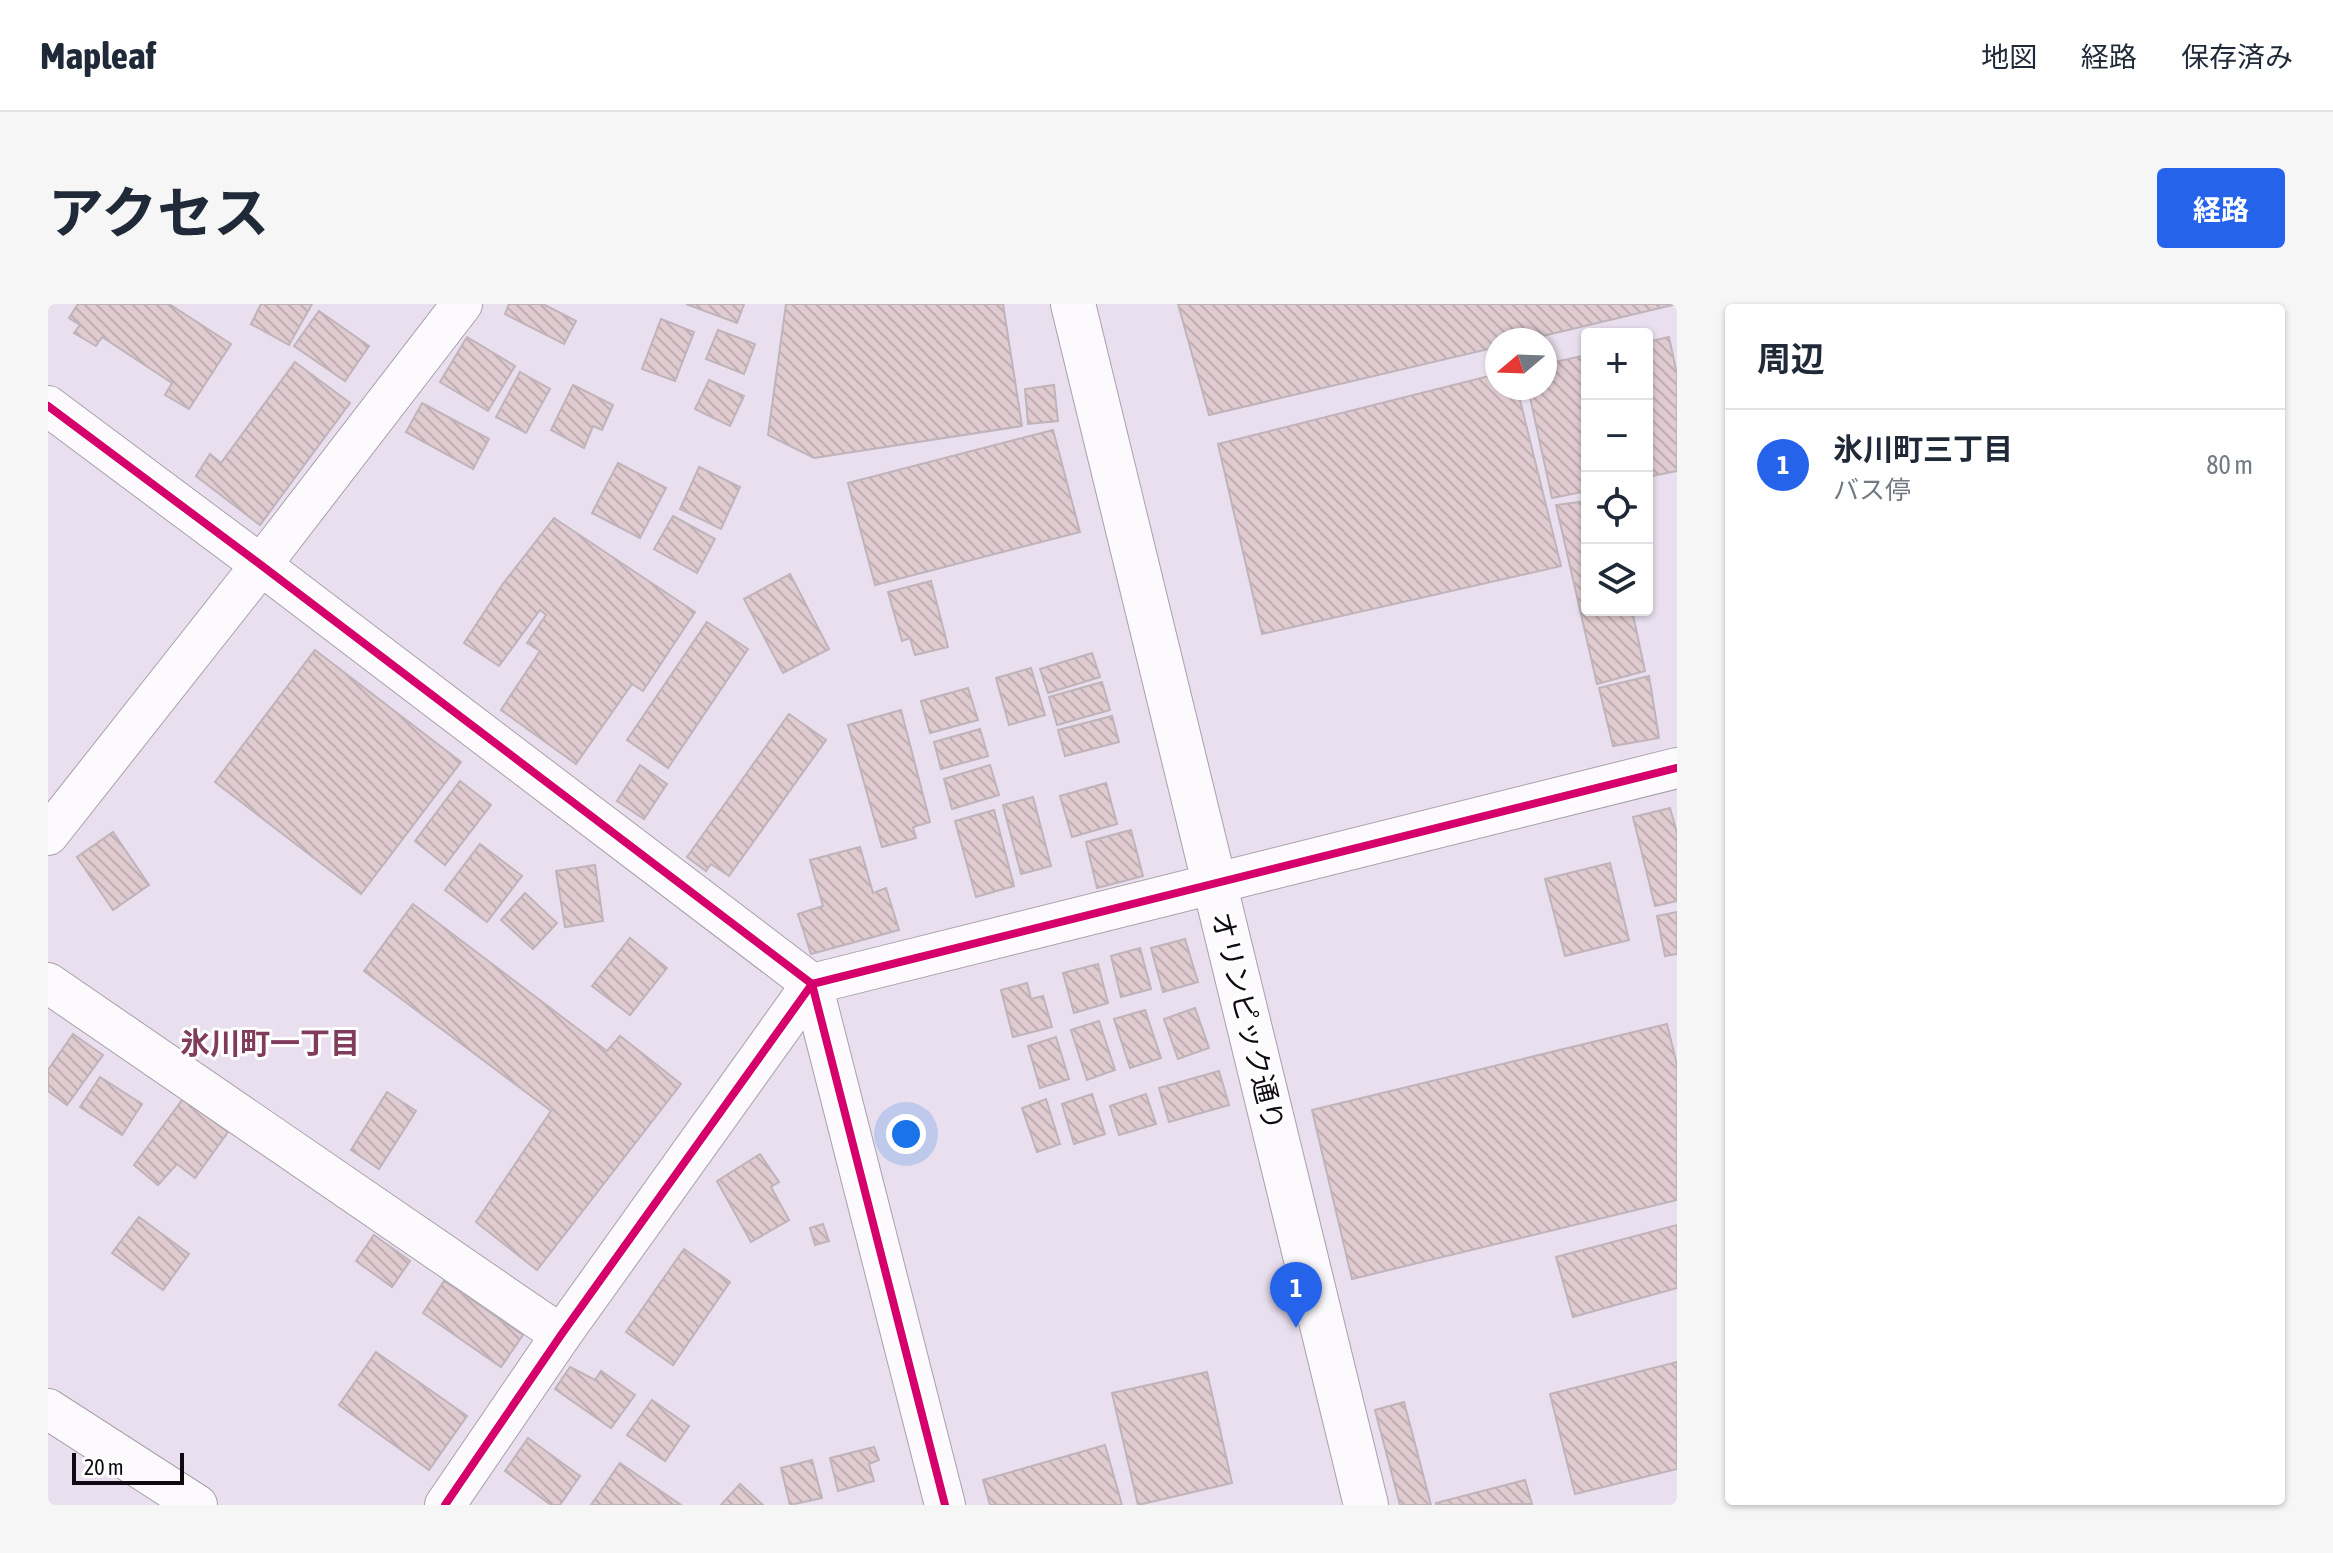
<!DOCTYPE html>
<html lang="ja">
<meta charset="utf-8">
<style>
:root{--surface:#fff;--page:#f6f6f7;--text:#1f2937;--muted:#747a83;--line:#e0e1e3;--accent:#2563eb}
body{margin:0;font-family:"Asap Condensed","Noto Sans JP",sans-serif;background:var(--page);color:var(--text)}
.controls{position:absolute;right:24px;top:24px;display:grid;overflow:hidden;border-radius:8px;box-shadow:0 2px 6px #0004}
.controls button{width:72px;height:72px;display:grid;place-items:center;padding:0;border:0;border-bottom:2px solid var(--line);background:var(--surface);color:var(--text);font:40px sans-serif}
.compass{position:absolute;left:1437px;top:24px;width:72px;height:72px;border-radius:50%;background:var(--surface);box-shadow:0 2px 6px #0004;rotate:251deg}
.scale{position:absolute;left:24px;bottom:20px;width:112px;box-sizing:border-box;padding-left:8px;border:4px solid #0f0912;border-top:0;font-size:22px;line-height:28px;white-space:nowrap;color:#0f0912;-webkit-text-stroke:6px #fff;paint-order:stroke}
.you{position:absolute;left:858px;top:830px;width:28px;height:28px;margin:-20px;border:6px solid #fff;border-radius:50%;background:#1a73e8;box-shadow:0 0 0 12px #1a73e833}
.badge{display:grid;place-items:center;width:52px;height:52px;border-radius:50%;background:var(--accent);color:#fff;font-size:26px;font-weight:700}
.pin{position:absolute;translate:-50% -66px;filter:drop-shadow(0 2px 4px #0008)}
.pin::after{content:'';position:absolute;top:42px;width:28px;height:24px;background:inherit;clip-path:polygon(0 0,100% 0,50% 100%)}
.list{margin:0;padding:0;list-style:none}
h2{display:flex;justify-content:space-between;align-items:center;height:104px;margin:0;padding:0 32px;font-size:34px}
h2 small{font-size:26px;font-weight:400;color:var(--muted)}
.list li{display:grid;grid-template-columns:52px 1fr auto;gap:24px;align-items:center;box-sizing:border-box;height:112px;padding:0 32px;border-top:2px solid var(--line)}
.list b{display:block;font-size:30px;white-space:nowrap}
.list p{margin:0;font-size:26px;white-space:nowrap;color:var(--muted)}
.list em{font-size:26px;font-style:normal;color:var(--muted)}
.icon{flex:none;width:44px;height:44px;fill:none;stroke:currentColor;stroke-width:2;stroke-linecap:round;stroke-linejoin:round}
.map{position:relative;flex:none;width:1629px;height:1201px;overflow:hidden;border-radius:8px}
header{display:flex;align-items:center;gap:48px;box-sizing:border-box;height:112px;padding:0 40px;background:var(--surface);border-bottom:2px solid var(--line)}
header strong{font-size:38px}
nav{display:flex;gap:44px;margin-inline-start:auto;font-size:28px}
.intro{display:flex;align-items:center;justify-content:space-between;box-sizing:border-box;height:192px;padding:0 48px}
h1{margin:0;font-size:56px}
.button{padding:20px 36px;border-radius:8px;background:var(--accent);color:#fff;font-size:28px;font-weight:700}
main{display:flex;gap:48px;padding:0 48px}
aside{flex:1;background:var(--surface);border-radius:8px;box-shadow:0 2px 6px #0004}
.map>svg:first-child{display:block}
.building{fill:url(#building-back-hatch);stroke:#bfb4ba;stroke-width:2}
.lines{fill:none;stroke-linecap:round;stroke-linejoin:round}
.street-casing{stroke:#a8a0ac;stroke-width:42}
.primary-casing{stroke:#a8a0ac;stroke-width:46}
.street{stroke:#fcfafc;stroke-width:40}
.primary{stroke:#fcfafc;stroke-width:44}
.cycleway-casing{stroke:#fff;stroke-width:13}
.cycleway{stroke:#d6006c;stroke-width:8}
.labels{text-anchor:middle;stroke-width:6;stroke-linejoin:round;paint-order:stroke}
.street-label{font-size:28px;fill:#0f0912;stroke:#fff}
.neighbourhood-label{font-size:30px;font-weight:bold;fill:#803c5a;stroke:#fff}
</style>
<header>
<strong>Mapleaf</strong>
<nav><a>地図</a><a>経路</a><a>保存済み</a></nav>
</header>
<div class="intro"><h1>アクセス</h1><a class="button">経路</a></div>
<main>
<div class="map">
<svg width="1629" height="1201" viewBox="0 0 1629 1201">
<defs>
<pattern id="building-back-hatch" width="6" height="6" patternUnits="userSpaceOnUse" patternTransform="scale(2)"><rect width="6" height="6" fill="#e0cbd1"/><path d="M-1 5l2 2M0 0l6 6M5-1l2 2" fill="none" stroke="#bfadb2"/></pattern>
</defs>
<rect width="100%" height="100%" fill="#e9dfee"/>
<!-- building -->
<g class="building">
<path d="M 30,0 L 121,0 L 183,40 L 141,105 L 117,91 L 124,79 L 54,33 L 48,42 L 26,29 L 32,21 L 21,14 Z"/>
<path d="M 213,0 L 264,0 L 241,41 L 203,20 Z"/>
<path d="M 461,0 L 495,0 L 528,17 L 516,40 L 457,10 Z"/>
<path d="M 638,0 L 696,0 L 689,19 Z"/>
<path d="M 738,0 L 955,0 L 974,122 L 766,154 L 720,131 Z"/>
<path d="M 1130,0 L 1629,0 L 1478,36 L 1449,36 L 1449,43 L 1161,111 Z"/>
<path d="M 271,7 L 321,42 L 297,77 L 246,42 Z"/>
<path d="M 613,15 L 646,28 L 627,77 L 594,65 Z"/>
<path d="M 670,26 L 707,40 L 696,70 L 658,55 Z"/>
<path d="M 419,33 L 467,62 L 440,107 L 392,78 Z"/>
<path d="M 1621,33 L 1629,70 L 1629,167 L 1599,173 L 1599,38 Z"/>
<path d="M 1539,51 L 1539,187 L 1504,194 L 1480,84 L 1497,84 L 1497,60 Z"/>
<path d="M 247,58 L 302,99 L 212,221 L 148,172 L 162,150 L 173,159 Z"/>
<path d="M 472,68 L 502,85 L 478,129 L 448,113 Z"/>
<path d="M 1449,70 L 1449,84 L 1469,84 L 1513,262 L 1214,330 L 1170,140 Z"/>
<path d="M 661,76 L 696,92 L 682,122 L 647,105 Z"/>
<path d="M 525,81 L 565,101 L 554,126 L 545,122 L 536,144 L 503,126 Z"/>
<path d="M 1006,81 L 1010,117 L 980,120 L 977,85 Z"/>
<path d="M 374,99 L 441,135 L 425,165 L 358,128 Z"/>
<path d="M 1005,126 L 1032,228 L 827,281 L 800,179 Z"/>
<path d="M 570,159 L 618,184 L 592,234 L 544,209 Z"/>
<path d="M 651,163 L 692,183 L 673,225 L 632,205 Z"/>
<path d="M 1539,197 L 1539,306 L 1584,306 L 1597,367 L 1549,380 L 1508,201 Z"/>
<path d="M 625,212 L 667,235 L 649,269 L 606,245 Z"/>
<path d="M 506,214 L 647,308 L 595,387 L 584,380 L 528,460 L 453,406 L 492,347 L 479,339 L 498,311 L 492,306 L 451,362 L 416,339 L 454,281 Z"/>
<path d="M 742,270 L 781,345 L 735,369 L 696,295 Z"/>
<path d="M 883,277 L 900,343 L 867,351 L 862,334 L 854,337 L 840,288 Z"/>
<path d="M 659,318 L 700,345 L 620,464 L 579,436 Z"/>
<path d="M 267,346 L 413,458 L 313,590 L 167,478 Z"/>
<path d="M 1044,349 L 1052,373 L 1000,389 L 992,365 Z"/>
<path d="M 983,364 L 997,411 L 961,421 L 948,374 Z"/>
<path d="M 1601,372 L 1611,434 L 1565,442 L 1551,384 Z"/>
<path d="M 1054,378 L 1062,406 L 1009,421 L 1001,393 Z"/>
<path d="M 920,384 L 930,416 L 882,429 L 873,397 Z"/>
<path d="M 853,406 L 882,518 L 865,523 L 868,534 L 834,543 L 800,421 Z"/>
<path d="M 741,410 L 778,436 L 681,572 L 663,560 L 658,567 L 639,553 Z"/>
<path d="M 1064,412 L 1071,438 L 1017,452 L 1010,426 Z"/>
<path d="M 932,425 L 940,452 L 893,465 L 886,438 Z"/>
<path d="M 592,461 L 619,480 L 596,515 L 569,497 Z"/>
<path d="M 942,461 L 951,491 L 904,505 L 896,475 Z"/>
<path d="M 412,477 L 443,501 L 397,561 L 367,537 Z"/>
<path d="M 1058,479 L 1069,520 L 1024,533 L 1012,492 Z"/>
<path d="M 985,493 L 1003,562 L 973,570 L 955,501 Z"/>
<path d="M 1622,504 L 1629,529 L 1629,597 L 1607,602 L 1585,513 Z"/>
<path d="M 946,506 L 966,582 L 928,593 L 907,517 Z"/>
<path d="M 1083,526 L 1095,572 L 1049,584 L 1038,538 Z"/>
<path d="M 65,528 L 101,581 L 65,606 L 29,553 Z"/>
<path d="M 432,540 L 474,572 L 439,618 L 397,586 Z"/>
<path d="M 812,543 L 825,589 L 838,584 L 851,626 L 763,650 L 750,610 L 775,602 L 762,556 Z"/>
<path d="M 1562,559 L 1581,636 L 1517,652 L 1497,575 Z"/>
<path d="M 547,561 L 555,617 L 517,623 L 508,567 Z"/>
<path d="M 477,589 L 509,619 L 485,645 L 453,616 Z"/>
<path d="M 365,600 L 559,747 L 572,732 L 633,780 L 489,966 L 428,918 L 503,807 L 316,667 Z"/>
<path d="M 1629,608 L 1629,650 L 1617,652 L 1609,612 Z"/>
<path d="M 582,634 L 619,664 L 582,711 L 544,682 Z"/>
<path d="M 1137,635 L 1150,678 L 1115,688 L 1103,644 Z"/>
<path d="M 1092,644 L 1103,685 L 1073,693 L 1063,652 Z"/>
<path d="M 1050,660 L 1060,699 L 1026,709 L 1015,669 Z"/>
<path d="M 979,679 L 983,695 L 995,692 L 1004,723 L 965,733 L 953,686 Z"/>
<path d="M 1147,704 L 1161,744 L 1130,755 L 1116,715 Z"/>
<path d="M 1097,706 L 1113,754 L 1082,764 L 1066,715 Z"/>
<path d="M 1051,717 L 1067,766 L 1039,776 L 1023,726 Z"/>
<path d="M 1619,720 L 1629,761 L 1629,896 L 1304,975 L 1264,806 Z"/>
<path d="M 25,730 L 55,751 L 19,801 L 0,787 L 0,766 Z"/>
<path d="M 1008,733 L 1021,775 L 992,784 L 980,742 Z"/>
<path d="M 1171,767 L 1181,801 L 1121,818 L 1111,784 Z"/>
<path d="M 52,773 L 94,800 L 74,831 L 32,803 Z"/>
<path d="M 339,788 L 368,807 L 331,865 L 303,846 Z"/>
<path d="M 1044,790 L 1057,830 L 1026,840 L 1014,800 Z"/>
<path d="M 1098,790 L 1108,820 L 1071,831 L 1062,802 Z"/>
<path d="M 135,795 L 180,828 L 147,874 L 129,860 L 110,881 L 86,861 Z"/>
<path d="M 998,795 L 1012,840 L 989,848 L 974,804 Z"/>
<path d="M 712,850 L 731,878 L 723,883 L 741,916 L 703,938 L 669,877 Z"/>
<path d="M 91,913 L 141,950 L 115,986 L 64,949 Z"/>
<path d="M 775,920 L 781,937 L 767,941 L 762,924 Z"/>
<path d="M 1629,921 L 1629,984 L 1525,1013 L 1508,953 Z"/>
<path d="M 326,931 L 362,957 L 344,983 L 308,957 Z"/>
<path d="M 636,945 L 682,978 L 625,1061 L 578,1028 Z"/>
<path d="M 396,977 L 475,1031 L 453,1063 L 375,1009 Z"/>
<path d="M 328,1048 L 419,1112 L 381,1166 L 291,1101 Z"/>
<path d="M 1629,1058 L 1629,1165 L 1527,1190 L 1502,1090 Z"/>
<path d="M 522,1063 L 547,1076 L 553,1067 L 587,1091 L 563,1124 L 507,1085 Z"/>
<path d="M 1159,1068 L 1184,1179 L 1090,1201 L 1064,1089 Z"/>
<path d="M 604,1096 L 641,1122 L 617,1157 L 579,1131 Z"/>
<path d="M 1356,1098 L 1383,1201 L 1352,1201 L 1327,1106 Z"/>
<path d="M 480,1134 L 532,1172 L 512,1201 L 503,1201 L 457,1167 Z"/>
<path d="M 1057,1141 L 1074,1201 L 942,1201 L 935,1176 Z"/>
<path d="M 826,1143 L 831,1156 L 821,1160 L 826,1177 L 790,1187 L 782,1154 Z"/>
<path d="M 764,1156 L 774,1194 L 742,1201 L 733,1164 Z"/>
<path d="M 572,1159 L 633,1201 L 543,1201 Z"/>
<path d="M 1477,1176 L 1484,1200 L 1388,1201 L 1388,1199 Z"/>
<path d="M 692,1180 L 715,1201 L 673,1201 Z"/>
</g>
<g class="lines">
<defs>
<g id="street">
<path d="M 0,102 L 213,261 L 764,680 L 897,1201"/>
<path d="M 0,531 L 213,261 L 414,0"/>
<path d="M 0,679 L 513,1031"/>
<path d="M 0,1105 L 149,1201"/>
<path d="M 397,1201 L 513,1031 L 764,680 L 1629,464"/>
</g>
<path id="primary" d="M 1025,0 L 1318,1201"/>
</defs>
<!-- street casing -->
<use href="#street" class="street-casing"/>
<!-- primary casing -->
<use href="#primary" class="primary-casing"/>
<!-- street -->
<use href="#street" class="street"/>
<!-- primary -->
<use href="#primary" class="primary"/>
<defs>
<g id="cycleway">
<path d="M 0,102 L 213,261 L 764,680 L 897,1201"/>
<path d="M 397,1201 L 513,1031 L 764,680 L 1629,464"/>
</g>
</defs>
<!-- cycleway casing -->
<use href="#cycleway" class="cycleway-casing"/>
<!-- cycleway -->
<use href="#cycleway" class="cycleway"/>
</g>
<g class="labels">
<!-- street labels -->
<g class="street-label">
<text transform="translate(1200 717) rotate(76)" y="10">オリンピック通り</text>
</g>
<!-- neighbourhood labels -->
<g class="neighbourhood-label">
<text x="222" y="750">氷川町一丁目</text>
</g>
</g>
</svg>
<div class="controls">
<button>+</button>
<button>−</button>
<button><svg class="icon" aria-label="locate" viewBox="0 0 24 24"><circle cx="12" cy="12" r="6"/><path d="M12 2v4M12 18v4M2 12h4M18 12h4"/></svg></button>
<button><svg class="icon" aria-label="layers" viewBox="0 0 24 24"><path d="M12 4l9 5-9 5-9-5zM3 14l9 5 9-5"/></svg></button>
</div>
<svg class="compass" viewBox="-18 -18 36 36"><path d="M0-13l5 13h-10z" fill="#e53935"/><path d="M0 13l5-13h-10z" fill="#747a83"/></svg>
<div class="scale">20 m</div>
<div class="you"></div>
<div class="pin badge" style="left:1248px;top:1024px">1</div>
</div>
<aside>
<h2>周辺<small></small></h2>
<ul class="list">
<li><span class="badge">1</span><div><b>氷川町三丁目</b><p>バス停</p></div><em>80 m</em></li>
</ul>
</aside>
</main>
